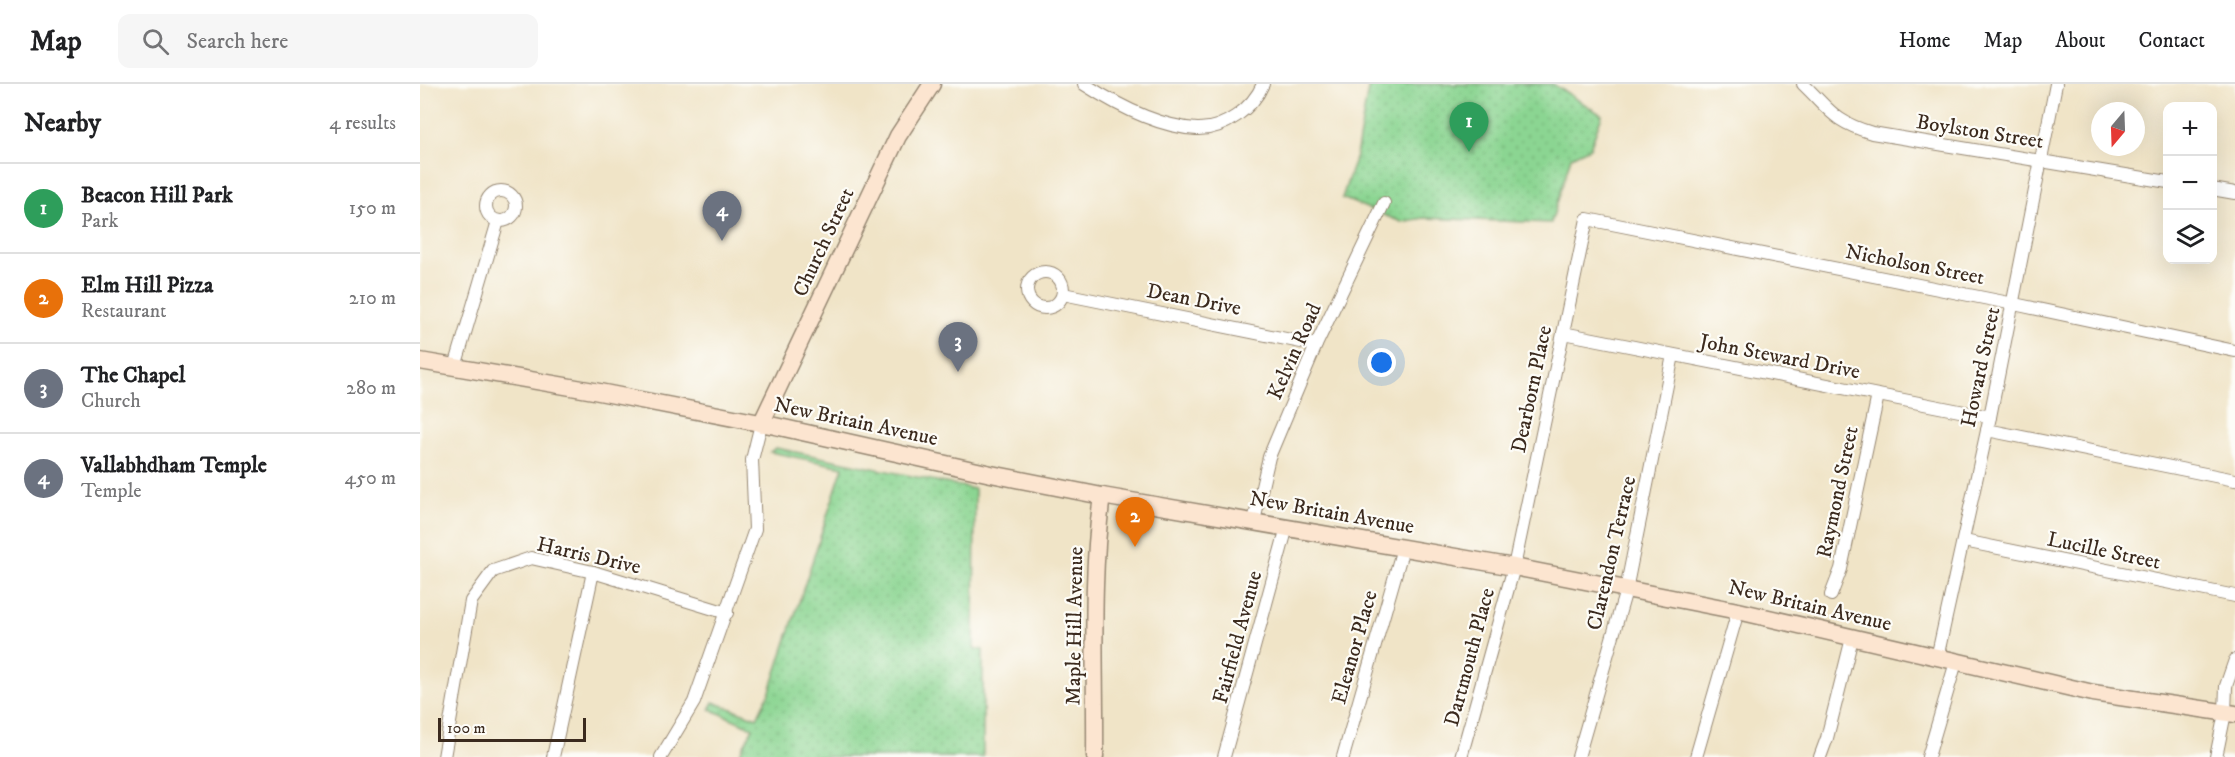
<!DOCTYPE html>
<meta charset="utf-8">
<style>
:root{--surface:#fff;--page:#f6f6f6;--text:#202124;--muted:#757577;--line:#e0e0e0;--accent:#d1495b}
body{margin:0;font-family:"IM FELL DW Pica",serif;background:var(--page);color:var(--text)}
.controls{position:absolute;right:18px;top:18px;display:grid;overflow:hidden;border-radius:12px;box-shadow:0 6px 24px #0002}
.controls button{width:54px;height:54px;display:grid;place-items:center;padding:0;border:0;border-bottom:2px solid var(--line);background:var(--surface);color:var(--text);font:30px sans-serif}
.compass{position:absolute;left:1671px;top:18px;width:54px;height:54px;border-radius:50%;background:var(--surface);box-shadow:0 6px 24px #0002;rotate:199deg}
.scale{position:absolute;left:18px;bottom:15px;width:148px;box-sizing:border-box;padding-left:6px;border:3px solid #3b2a1e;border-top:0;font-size:16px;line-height:21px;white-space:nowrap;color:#3b2a1e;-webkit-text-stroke:4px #fdfcf7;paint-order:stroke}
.you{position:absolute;left:962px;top:279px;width:21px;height:21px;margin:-15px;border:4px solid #fff;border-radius:50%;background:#1a73e8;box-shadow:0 0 0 9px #1a73e833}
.badge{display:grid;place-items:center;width:39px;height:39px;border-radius:50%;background:var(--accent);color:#fff;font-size:20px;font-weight:700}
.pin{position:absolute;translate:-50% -50px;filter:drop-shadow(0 2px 3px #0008)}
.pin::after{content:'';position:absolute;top:32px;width:21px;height:18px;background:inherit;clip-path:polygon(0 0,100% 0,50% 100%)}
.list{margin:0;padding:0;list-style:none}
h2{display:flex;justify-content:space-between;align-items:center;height:78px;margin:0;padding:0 24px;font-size:26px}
h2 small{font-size:20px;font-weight:400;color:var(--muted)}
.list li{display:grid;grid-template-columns:39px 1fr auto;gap:18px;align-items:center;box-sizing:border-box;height:90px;padding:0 24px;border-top:2px solid var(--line)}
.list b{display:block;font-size:22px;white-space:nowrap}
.list p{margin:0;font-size:20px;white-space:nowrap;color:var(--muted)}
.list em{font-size:20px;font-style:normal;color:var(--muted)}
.icon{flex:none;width:33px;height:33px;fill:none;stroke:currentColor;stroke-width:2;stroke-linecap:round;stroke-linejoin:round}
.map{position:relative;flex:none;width:1815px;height:673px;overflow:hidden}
header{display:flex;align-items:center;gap:36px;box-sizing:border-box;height:84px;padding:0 30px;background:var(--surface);border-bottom:2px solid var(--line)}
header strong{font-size:28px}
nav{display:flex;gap:33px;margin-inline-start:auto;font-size:21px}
.search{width:420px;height:54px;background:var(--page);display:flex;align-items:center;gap:15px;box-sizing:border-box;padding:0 21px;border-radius:12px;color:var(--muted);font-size:22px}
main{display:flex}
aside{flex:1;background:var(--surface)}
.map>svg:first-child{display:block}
.park{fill:url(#park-dots);stroke:#638058;stroke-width:1.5}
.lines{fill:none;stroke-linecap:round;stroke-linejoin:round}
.street-casing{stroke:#968772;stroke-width:14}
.secondary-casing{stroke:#968772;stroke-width:19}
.street{stroke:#fff;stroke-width:12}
.secondary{stroke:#fce5d0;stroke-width:16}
.labels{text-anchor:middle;stroke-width:4.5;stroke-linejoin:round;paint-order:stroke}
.street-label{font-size:21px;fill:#3b2a1e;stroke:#fdfcf7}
</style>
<header>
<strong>Map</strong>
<div class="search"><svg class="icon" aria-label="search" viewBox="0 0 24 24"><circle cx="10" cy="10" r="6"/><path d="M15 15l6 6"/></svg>Search here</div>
<nav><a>Home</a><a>Map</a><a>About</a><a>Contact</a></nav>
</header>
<main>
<aside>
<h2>Nearby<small>4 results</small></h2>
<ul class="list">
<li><span class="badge" style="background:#2e9e5b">1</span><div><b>Beacon Hill Park</b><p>Park</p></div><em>150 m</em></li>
<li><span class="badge" style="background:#e8710a">2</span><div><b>Elm Hill Pizza</b><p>Restaurant</p></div><em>210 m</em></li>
<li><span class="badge" style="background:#6b7280">3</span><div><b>The Chapel</b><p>Church</p></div><em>280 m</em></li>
<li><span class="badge" style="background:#6b7280">4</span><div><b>Vallabhdham Temple</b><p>Temple</p></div><em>450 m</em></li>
</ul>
</aside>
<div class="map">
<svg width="1815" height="673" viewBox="0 0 1815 673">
<defs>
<pattern id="park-dots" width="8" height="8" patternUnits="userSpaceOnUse" patternTransform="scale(1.5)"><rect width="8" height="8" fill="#8bd592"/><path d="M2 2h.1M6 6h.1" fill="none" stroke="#79b77d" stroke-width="1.8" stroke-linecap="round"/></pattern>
</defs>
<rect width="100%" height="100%" fill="#fdfcf7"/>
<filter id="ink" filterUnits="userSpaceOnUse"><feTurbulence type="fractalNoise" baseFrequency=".0167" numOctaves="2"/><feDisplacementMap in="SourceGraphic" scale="12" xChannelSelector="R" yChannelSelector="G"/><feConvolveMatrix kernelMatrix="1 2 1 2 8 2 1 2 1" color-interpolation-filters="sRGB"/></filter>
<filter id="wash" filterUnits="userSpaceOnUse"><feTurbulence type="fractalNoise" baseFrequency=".008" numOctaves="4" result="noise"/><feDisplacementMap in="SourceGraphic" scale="24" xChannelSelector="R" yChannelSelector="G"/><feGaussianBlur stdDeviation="1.35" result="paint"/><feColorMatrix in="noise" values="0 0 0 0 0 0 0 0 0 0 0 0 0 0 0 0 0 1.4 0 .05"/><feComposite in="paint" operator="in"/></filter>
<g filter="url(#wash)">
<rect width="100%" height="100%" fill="#f0e4c7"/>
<!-- park -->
<g class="park">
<path d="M 949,0 L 1133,0 L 1182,31 L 1170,64 L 1151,73 L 1131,139 L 1004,134 L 981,138 L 922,114 L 936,72 Z"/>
<path d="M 356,364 L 555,405 L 554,564 L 563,566 L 563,673 L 318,673 L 333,644 L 290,625 L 293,618 L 337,634 L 350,607 L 423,383 L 350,368 Z"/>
</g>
</g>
<g filter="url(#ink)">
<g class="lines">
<defs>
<g id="street">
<path d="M 664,0 C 695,20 739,43 777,45 C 804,46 833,24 843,0"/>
<path d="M 1383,0 C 1411,27 1413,37 1452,49 L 1748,98"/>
<path d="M 1792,105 L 1815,109"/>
<circle cx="81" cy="122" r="15"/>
<circle cx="625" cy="206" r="18"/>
<path d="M 643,210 L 896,261"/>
<path d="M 1143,249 L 1570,333"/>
<path d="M 35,283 L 78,137"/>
<path d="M 1567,346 L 1815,396"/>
<path d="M 834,437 L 849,373 L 896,261 L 964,119"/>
<path d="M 1544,457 L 1815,512"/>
<path d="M 1411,511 L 1421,485 L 1458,311"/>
<path d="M 1517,574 L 1570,333 L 1636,0"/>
<path d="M 24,673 L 51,517 L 73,487 L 111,474 L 173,488 L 307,529"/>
<path d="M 133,673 L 173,488"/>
<path d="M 241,673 L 274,618 L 335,445 L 332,376 L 341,340"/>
<path d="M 804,673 L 867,443"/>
<path d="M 923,673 L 983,464"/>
<path d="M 1041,673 L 1094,483 L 1167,135 L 1594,220 L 1815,267"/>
<path d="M 1158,673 L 1206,506 L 1253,271"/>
<path d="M 1276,673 L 1318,527"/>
<path d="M 1400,673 L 1407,654 L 1432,554"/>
<path d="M 1508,673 L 1536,578"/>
<path d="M 1796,673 L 1805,629 L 1806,602 L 1815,576"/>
</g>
<g id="secondary">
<path d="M 0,277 L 174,307 L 355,342 L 571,390 L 682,412 L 1094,483 L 1318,527 L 1673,609 L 1815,630"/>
<path d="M 341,340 L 478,52 L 512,0"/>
<path d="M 675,673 C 676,587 670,497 682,412"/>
</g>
</defs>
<!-- street casing -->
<use href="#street" class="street-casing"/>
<!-- secondary casing -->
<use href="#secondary" class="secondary-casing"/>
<!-- street -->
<use href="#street" class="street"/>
<!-- secondary -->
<use href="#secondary" class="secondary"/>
</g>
</g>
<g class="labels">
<!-- street labels -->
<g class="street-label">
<text transform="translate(1560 47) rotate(9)" y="7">Boylston Street</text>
<text transform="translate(403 158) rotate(-65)" y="7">Church Street</text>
<text transform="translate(1495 180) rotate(11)" y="7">Nicholson Street</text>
<text transform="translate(774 215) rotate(11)" y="7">Dean Drive</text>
<text transform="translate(874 267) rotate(-66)" y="7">Kelvin Road</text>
<text transform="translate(1360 272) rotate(11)" y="7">John Steward Drive</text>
<text transform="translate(1560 283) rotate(-78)" y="7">Howard Street</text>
<text transform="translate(1111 305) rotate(-78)" y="7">Dearborn Place</text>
<text transform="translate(436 337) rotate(12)" y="7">New Britain Avenue</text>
<text transform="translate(1417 408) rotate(-78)" y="7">Raymond Street</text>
<text transform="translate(912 428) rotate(10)" y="7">New Britain Avenue</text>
<text transform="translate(1684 466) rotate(12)" y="7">Lucille Street</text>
<text transform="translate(1191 469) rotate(-77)" y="7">Clarendon Terrace</text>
<text transform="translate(169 471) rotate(13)" y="7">Harris Drive</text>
<text transform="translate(1390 521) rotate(13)" y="7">New Britain Avenue</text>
<text transform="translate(654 542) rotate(-89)" y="7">Maple Hill Avenue</text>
<text transform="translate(817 553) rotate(-75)" y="7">Fairfield Avenue</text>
<text transform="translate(934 563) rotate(-74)" y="7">Eleanor Place</text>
<text transform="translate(1049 573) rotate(-75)" y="7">Dartmouth Place</text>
</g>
</g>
</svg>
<div class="controls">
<button>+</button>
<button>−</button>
<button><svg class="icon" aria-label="layers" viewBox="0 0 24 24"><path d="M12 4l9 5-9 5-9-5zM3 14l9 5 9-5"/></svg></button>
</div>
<svg class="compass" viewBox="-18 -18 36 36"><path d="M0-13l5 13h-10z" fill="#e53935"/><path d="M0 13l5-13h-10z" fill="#757577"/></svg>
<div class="scale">100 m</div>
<div class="you"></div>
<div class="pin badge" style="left:1049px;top:68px;background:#2e9e5b">1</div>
<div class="pin badge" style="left:715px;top:463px;background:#e8710a">2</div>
<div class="pin badge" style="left:538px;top:288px;background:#6b7280">3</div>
<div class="pin badge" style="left:302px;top:157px;background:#6b7280">4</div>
</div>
</main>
